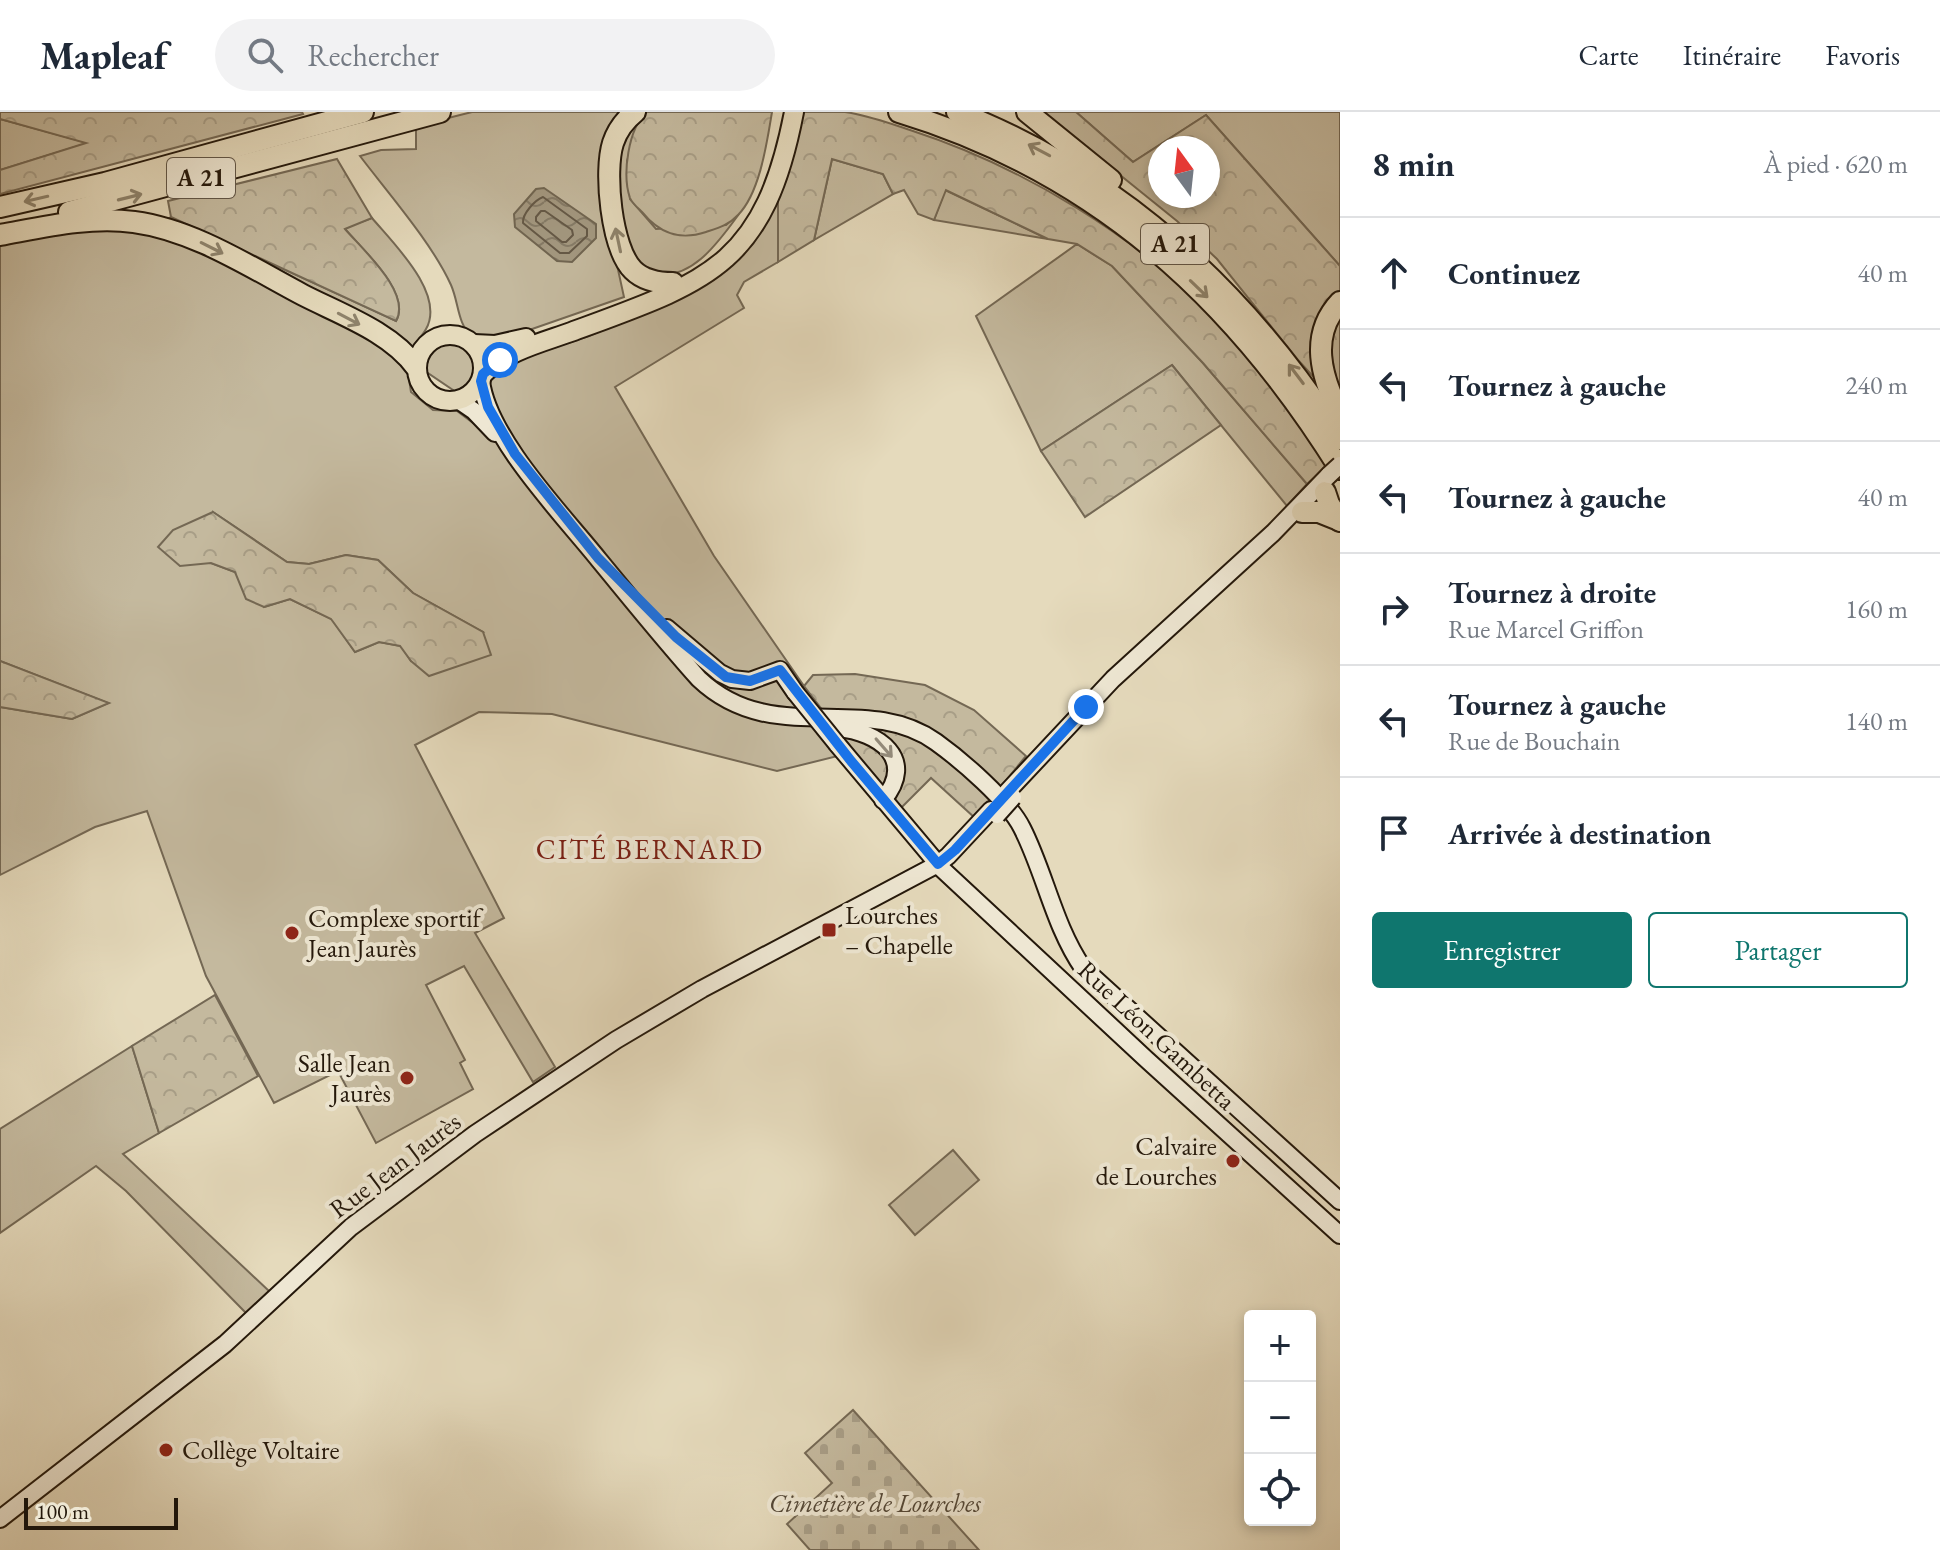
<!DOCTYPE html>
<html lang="fr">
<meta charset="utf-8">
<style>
:root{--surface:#fff;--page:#f2f2f3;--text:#1f2937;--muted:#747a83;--line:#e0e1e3;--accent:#0f766e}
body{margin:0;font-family:"EB Garamond",serif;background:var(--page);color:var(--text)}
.controls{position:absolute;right:24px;bottom:24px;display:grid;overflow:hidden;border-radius:8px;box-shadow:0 4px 12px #0003}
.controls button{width:72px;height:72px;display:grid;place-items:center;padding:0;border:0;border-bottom:2px solid var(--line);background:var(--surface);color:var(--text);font:40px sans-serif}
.compass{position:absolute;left:1148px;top:24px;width:72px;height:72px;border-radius:50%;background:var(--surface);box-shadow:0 4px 12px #0003;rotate:345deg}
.scale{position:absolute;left:24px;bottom:20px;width:154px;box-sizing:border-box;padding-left:8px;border:4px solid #24180b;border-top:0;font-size:22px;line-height:28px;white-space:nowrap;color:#24180b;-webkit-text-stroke:6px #eee7d3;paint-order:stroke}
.stop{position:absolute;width:24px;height:24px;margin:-18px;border:6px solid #1a73e8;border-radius:50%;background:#fff}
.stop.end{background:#1a73e8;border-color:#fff;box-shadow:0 2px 8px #0008}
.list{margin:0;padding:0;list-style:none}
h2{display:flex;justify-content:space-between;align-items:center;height:104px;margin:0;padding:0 32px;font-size:34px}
h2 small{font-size:26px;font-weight:400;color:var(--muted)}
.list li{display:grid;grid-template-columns:52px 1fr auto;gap:24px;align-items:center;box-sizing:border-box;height:112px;padding:0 32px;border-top:2px solid var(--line)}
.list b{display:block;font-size:30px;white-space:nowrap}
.list p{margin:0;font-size:26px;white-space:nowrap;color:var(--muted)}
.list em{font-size:26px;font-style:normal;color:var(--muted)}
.actions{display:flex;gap:16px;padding:24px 32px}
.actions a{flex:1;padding:18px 0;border:2px solid var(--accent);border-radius:8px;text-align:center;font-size:28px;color:var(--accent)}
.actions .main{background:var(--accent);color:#fff}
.icon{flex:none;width:44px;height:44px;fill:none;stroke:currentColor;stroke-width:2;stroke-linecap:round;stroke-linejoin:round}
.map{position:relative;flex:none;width:1340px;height:1438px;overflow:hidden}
header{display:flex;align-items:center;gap:48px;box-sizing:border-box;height:112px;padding:0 40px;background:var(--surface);border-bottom:2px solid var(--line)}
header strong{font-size:38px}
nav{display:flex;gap:44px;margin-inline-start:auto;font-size:28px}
.search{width:560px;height:72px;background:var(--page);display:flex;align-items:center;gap:20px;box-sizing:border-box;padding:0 28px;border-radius:44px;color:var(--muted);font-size:30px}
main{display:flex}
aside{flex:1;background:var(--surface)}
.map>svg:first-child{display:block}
.green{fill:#c4b99e;stroke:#746854;stroke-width:2;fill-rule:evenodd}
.forest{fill:url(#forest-crowns);stroke:#746854;stroke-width:2;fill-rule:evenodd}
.cemetery{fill:url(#cemetery-stones);stroke:#746854;stroke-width:2}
.water{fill:url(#water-waves);stroke:#706551;stroke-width:2}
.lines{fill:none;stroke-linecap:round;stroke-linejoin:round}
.shore{stroke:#645846;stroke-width:2}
.secondary-casing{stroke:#24180b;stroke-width:20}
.primary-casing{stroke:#24180b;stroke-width:22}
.highway-casing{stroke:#24180b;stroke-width:24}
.secondary{stroke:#eee7d3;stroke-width:16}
.primary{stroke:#e5dabc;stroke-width:18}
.highway{stroke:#e5dabc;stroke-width:20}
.secondary-bridge-casing{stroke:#24180b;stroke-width:20;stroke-linecap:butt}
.secondary-bridge{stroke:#eee7d3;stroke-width:16}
.oneway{stroke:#8e836c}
.oneway2{stroke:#938a79}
.route{stroke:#1a73e8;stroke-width:10}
.poi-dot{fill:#8f2418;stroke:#eee7d3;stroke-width:3}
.labels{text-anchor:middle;stroke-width:8;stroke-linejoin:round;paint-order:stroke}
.shield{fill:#eee7d3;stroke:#615647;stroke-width:2}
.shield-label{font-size:24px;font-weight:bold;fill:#24180b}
.poi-label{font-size:26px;fill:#24180b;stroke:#eee7d3;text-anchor:start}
.street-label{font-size:26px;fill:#24180b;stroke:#eee7d3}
.park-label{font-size:26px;font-style:italic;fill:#544837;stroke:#eee7d3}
.neighbourhood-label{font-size:28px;letter-spacing:2px;fill:#7a1f14;stroke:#eee7d3}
</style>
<header>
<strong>Mapleaf</strong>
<div class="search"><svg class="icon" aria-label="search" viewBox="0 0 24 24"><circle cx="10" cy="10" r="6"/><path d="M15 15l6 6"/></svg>Rechercher</div>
<nav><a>Carte</a><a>Itinéraire</a><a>Favoris</a></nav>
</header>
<main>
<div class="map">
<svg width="1340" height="1438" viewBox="0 0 1340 1438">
<defs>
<pattern id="forest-crowns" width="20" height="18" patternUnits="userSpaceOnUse" patternTransform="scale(2)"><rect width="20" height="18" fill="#c4b99e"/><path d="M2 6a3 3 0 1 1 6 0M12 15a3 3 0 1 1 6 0" fill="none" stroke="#a89e87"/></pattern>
<pattern id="cemetery-stones" width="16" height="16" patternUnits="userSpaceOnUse" patternTransform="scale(2)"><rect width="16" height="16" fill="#c4b99e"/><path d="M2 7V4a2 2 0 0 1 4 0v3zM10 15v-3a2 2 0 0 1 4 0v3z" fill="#a89e87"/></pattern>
<pattern id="water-waves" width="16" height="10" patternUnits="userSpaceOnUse" patternTransform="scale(2)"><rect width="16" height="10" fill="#a39880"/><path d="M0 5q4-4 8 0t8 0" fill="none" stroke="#857b67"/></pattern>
</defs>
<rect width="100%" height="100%" fill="#e5dabc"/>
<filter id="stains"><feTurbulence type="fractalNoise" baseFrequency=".0025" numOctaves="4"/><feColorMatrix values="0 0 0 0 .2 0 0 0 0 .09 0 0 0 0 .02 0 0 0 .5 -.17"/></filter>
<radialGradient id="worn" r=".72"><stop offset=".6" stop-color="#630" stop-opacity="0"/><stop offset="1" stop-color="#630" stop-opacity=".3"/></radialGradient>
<!-- green -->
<g class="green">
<path d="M 472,0 L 621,0 L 612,130 L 624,185 L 512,224 L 472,225 C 457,211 459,191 451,173 C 432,131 388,81 360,44 L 381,38 L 416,37 L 416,14 Z"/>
<path d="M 1076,0 L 1340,0 L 1340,154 L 1206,3 L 1133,50 Z"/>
<path d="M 643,2 L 627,49 L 630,87 L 656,117 L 726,113 L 739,102 C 720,128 691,171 653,161 C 646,159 637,151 631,146 C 625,119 612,66 619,40 C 624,25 634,13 643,2 Z"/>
<path d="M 0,7 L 88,31 L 0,58 Z"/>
<path d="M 832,47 L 883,62 L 893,82 L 814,128 Z"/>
<path d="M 945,78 L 1048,127 L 934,108 Z"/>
<path d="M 778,83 L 778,150 L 744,170 L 737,183 L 744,196 L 615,275 L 714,444 L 804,574 L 854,640 L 777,659 L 552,602 L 479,600 L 415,633 L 504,806 L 475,821 L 555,955 L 533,970 L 464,854 L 426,873 L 465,948 L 460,951 L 473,977 L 376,1031 L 338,959 L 274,991 L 206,864 L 147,699 L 95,715 L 0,763 L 0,595 L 72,607 L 108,591 L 0,549 L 0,132 L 89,116 L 150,119 L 171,105 L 396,209 C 412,181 362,137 344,116 L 372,106 C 393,131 446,182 426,217 C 423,223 418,227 415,232 C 406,249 408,262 411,280 L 433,298 L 457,299 L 477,314 L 495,296 L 487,273 L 493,261 L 524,245 L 589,224 L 678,186 L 713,166 L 752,132 ZM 213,400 L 287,450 L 309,452 L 346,443 L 378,448 L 413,481 L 483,520 L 411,549 L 401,534 L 379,530 L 355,540 L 332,507 L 290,487 L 264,495 L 235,460 L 211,451 Z"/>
<path d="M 1077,132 L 1112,154 L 1203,251 L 1307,372 L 1287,394 L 1172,253 L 1041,339 L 976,204 Z"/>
<path d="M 446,231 L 464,234 L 475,250 L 471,269 L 456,280 L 425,259 L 430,241 Z"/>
<path d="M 132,934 L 159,1021 L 123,1042 L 269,1179 L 246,1201 L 126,1079 L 96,1054 L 0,1121 L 0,1017 Z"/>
<path d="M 953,1038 L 979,1068 L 915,1123 L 889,1093 Z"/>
</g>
<!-- forest -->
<g class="forest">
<path d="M 0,0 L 302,0 L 303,2 L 0,82 L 0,58 L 86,31 L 0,7 Z"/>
<path d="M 647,0 L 772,0 C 767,30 760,81 738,103 C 729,113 718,116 706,120 C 679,129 659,121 642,100 C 638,96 632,91 630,86 C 622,63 628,16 647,0 Z"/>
<path d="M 803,0 C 816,0 831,0 845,0 C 867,3 889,11 910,18 C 1024,55 1139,125 1222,213 C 1262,255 1294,305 1328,353 L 1307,372 L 1203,251 L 1112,154 L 1077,132 L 1048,127 L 946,78 L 934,108 L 918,102 L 904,78 L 893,82 L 883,62 L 832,47 L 814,128 L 778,150 L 778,83 L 786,69 Z"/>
<path d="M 1042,0 L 1076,0 L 1133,50 L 1206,3 L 1340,154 L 1340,294 L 1298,248 L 1217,147 L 1177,109 ZM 1160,36 L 1208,36 L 1208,84 L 1160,84 Z"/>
<path d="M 337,47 L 372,106 L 345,117 C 362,137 412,181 396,209 L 171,105 L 168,89 Z"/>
<path d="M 1172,253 L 1221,313 L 1085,405 L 1041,339 Z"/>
<path d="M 213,400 L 287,450 L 309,452 L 346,443 L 378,448 L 413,481 L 483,520 L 491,543 L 429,564 L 411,549 L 400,534 L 379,530 L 355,540 L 331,507 L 290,487 L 264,495 L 246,487 L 235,460 L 211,451 L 180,454 L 158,435 L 173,418 Z"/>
<path d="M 0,549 L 109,591 L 72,607 L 0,595 Z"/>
<path d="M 855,562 L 925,573 L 974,598 L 1026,644 L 975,706 L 931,666 L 899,698 L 804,574 L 813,563 Z"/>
<path d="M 215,883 L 258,964 L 159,1021 L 132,934 Z"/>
</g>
<!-- cemetery -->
<path class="cemetery" d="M 853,1298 L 979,1438 L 810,1438 L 787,1412 L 832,1371 L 805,1341 Z"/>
<!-- water -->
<path class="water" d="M 544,76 L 596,112 L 596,126 L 572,150 L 557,149 L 515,115 L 514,102 L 536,77 Z"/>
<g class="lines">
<!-- shore -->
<g class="shore">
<path d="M 543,85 L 587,117 L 587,124 L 569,141 L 560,141 L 523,111 C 522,102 535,88 543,85 Z"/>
<path d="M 541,99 L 545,99 L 572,118 L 573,123 L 566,130 L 562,130 L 536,109 L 536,105 Z"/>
</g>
<defs>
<g id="secondary">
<path d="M 481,269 C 488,326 563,403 599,448 C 632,488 664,528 699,567 C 773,637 864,579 936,630 C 961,648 1008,688 1022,716 C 1045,761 1054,814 1083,856 L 1340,1089"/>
<path d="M 458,288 L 474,299 L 495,321"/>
<path d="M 667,516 L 720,561 L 732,567 L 750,569 L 780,558 L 795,580"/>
<path d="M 838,616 C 879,620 917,647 883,688"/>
<path d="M 837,632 L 942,757 L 1146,947 L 1340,1123"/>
<path d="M 1007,680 L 1113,567 L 1273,421 L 1329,363"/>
<path d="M 0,1407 L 225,1232 L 351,1115 L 475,1022 L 616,928 L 702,877 L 938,752 L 948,744 L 991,698"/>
</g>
<g id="primary">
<circle cx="450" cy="256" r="33"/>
<path d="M 474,232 L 495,233 L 526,226"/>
<path d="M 483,262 C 507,239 540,231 571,220 C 707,170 764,155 794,0"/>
</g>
<g id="highway">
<path d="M 635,0 C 625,8 617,19 613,31 C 604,59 611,136 633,158 C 644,169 659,171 673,171"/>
<path d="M 899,0 C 1096,60 1233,185 1340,357"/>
<path d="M 957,0 C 1122,65 1245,179 1340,327"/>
<path d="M 1027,0 L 1111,68"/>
<path d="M 0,95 L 105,71 L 363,0"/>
<path d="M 69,100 L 440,0"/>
<path d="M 0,123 C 44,115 89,104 134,110 C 194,118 250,155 303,183 C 340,202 391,220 416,255"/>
<path d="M 1340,190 C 1309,223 1321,265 1340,302"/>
<path d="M 1325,380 L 1329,392 L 1340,409"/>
<path d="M 1302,400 L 1319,400 L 1339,408"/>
</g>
</defs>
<!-- secondary casing -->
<use href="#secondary" class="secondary-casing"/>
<!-- primary casing -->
<use href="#primary" class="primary-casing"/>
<!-- highway casing -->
<use href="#highway" class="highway-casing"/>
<!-- secondary -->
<use href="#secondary" class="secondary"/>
<!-- primary -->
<use href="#primary" class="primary"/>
<!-- highway -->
<use href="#highway" class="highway"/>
<defs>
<g id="secondary-bridge">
<path d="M 1329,363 L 1340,353"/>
<path d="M 795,580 L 837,632"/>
<path d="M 997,703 L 1013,685"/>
</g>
</defs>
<!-- secondary-bridge casing -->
<use href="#secondary-bridge" class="secondary-bridge-casing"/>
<!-- secondary-bridge -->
<use href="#secondary-bridge" class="secondary-bridge"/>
</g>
<!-- one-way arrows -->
<defs><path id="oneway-shaft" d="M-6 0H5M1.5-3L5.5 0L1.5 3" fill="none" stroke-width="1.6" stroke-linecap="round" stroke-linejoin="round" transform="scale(2)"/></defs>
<g class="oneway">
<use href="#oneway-shaft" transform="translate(1039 38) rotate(-152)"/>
<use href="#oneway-shaft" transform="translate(130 85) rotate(-14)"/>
<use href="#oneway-shaft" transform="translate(36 87) rotate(167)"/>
<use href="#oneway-shaft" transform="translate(618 128) rotate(-102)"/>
<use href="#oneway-shaft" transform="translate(212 136) rotate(27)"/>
<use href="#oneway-shaft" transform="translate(1199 177) rotate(44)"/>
<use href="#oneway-shaft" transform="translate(349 207) rotate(28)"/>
<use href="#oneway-shaft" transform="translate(1296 262) rotate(-127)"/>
</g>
<use class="oneway2" href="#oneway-shaft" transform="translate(884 636) rotate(49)"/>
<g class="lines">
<!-- route -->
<path class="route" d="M 500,248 L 483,262 L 481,269 L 488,295 L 515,342 L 598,446 L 676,525 L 726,565 L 750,569 L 780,558 L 851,649 L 938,752 L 955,738 L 1086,595"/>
</g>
<!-- markers -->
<g class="poi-dot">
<rect x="821" y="810" width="16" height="16" rx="4"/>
<circle cx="292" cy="821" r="8"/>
<circle cx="407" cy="966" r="8"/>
<circle cx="1233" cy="1049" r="8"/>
<circle cx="166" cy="1338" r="8"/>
</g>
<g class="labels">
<!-- shield labels -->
<g class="shield">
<rect x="167" y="46" width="68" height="40" rx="6"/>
<rect x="1141" y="112" width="68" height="40" rx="6"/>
</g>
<g class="shield-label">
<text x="201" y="74">A 21</text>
<text x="1175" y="140">A 21</text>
</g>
<!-- poi labels -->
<g class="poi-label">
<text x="845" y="812">Lourches<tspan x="845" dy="30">– Chapelle</tspan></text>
<text x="308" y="815">Complexe sportif<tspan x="308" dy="30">Jean Jaurès</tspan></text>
<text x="391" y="960" text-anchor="end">Salle Jean<tspan x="391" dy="30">Jaurès</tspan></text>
<text x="1217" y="1043" text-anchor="end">Calvaire<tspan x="1217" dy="30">de Lourches</tspan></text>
<text x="182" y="1347">Collège Voltaire</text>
</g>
<!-- street labels -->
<g class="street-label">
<text transform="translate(1157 923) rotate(43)" y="9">Rue Léon Gambetta</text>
<text transform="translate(395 1053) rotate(-37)" y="9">Rue Jean Jaurès</text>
</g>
<!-- park labels -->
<g class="park-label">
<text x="875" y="1400">Cimetière de Lourches</text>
</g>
<!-- neighbourhood labels -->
<g class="neighbourhood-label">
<text x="650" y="747">CITÉ BERNARD</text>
</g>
</g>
<rect width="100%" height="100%" filter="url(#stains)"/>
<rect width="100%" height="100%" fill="url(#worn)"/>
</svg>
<div class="controls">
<button>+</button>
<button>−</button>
<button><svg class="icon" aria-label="locate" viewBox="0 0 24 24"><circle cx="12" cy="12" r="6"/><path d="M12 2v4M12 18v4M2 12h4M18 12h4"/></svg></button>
</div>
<svg class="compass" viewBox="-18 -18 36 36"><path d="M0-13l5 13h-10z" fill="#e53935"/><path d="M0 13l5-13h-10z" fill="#747a83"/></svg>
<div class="scale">100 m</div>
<div class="stop" style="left:500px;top:248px"></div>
<div class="stop end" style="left:1086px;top:595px"></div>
</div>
<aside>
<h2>8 min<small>À pied · 620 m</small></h2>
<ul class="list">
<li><svg class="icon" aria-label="ahead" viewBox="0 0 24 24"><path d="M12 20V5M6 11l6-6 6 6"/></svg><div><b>Continuez</b></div><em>40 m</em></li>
<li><svg class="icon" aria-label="left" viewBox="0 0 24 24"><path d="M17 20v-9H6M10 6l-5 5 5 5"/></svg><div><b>Tournez à gauche</b></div><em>240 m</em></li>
<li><svg class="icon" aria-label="left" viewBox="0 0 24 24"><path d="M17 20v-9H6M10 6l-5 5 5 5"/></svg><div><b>Tournez à gauche</b></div><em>40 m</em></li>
<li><svg class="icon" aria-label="right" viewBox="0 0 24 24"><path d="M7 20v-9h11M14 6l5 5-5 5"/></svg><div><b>Tournez à droite</b><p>Rue Marcel Griffon</p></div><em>160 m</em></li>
<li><svg class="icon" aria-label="left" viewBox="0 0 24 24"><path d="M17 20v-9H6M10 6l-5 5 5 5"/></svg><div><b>Tournez à gauche</b><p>Rue de Bouchain</p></div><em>140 m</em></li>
<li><svg class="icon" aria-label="arrive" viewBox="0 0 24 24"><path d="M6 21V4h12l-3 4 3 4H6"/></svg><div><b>Arrivée à destination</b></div></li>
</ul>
<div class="actions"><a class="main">Enregistrer</a><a>Partager</a></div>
</aside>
</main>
